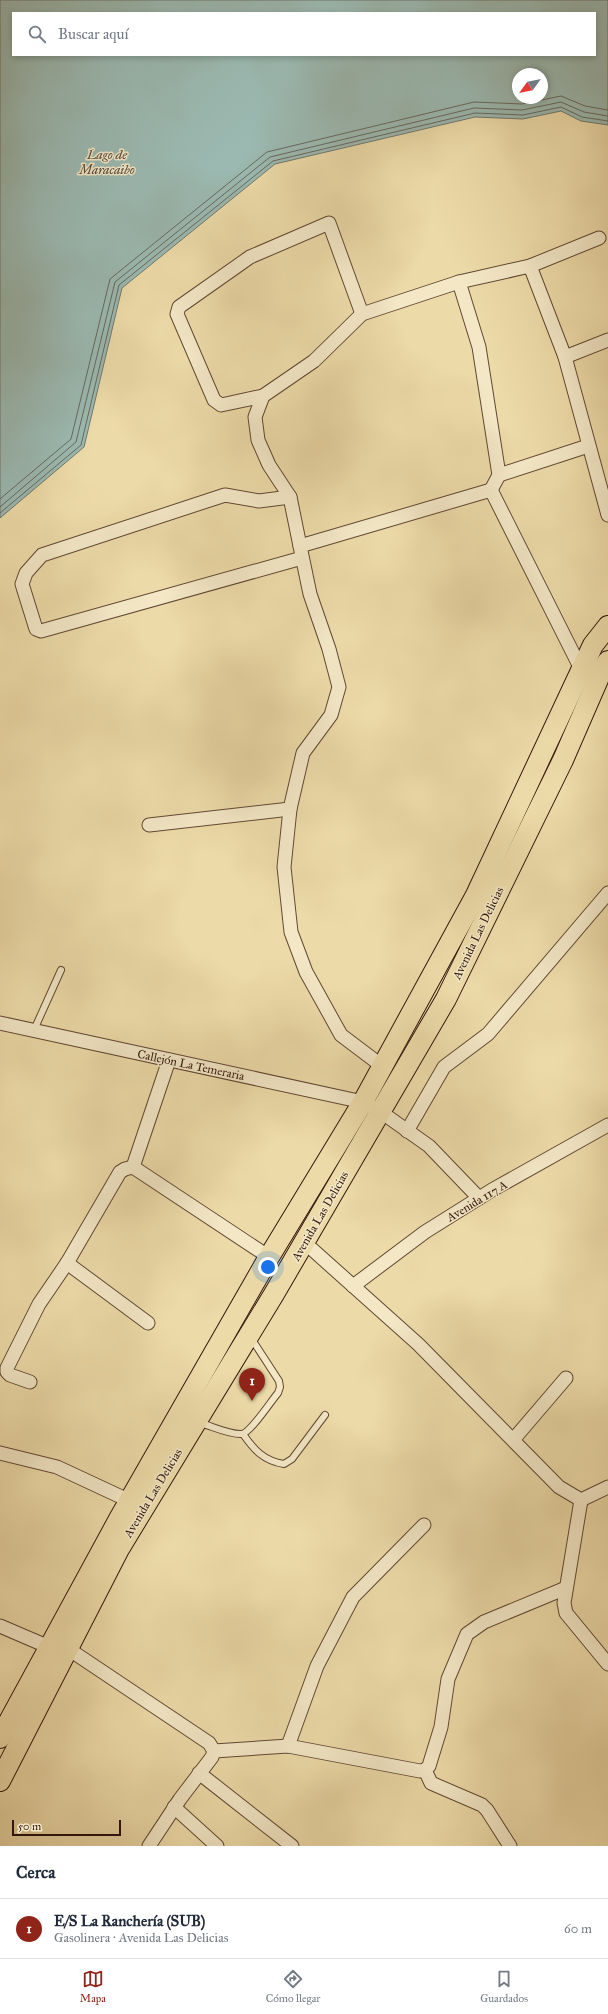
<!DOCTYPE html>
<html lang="es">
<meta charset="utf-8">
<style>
:root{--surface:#fff;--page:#f2f2f3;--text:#1f2937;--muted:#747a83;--line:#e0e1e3;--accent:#8f2418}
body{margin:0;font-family:"IM FELL Great Primer",serif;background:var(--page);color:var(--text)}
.compass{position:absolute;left:512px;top:68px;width:36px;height:36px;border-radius:50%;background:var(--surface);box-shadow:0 2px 6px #0003;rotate:237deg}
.scale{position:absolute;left:12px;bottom:10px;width:109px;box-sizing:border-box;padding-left:4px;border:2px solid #33170c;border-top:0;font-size:11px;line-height:14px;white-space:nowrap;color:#33170c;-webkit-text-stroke:3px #f3e7c6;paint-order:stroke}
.you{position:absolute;left:268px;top:1267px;width:14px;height:14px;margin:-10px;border:3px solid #fff;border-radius:50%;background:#1a73e8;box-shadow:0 0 0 6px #1a73e833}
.badge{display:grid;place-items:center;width:26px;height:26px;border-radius:50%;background:var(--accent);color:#fff;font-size:13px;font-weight:700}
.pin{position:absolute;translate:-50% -33px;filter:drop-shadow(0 1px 2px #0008)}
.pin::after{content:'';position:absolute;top:21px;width:14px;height:12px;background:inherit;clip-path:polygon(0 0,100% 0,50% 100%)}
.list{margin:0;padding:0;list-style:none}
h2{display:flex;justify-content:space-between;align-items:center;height:52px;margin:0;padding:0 16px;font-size:17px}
h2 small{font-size:13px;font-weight:400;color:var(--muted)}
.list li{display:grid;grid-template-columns:26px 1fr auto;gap:12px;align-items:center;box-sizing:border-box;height:60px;padding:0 16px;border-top:1px solid var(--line)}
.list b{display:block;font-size:15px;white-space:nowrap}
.list p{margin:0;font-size:13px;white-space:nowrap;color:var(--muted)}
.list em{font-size:13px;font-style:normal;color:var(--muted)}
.icon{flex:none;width:22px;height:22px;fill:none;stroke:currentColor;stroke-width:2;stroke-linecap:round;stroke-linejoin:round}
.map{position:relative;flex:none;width:608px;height:1846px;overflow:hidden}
.search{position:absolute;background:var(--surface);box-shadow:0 2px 6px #0003;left:12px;right:12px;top:12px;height:44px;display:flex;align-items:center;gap:10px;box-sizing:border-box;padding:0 14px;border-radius:0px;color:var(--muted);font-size:15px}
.sheet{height:112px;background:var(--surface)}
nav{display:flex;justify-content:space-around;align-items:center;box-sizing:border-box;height:56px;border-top:1px solid var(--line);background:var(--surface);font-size:11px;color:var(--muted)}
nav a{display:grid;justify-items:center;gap:2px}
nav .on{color:var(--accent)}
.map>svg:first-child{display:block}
.water{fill:#9bb9b1;stroke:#71786f;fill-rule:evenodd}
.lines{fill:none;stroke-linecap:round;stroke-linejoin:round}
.shore{stroke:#67685e;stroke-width:1}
.lane-casing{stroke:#614833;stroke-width:8}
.street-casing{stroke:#614833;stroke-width:15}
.primary-casing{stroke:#33170c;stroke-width:22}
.lane{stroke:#f3e7c6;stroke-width:6}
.street{stroke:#f3e7c6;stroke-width:13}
.primary{stroke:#ecdaa8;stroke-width:20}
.labels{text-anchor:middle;stroke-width:3;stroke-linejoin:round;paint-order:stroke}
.street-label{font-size:12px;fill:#33170c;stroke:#f3e7c6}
.water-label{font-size:13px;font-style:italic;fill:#52483e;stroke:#f3e7c6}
</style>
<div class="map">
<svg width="608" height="1846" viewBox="0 0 608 1846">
<rect width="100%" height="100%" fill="#ecdaa8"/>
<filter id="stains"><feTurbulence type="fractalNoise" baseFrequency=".005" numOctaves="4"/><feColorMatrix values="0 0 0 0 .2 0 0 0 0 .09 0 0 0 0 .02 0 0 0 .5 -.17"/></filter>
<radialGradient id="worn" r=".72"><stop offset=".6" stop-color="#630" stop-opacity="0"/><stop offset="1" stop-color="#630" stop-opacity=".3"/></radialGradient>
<!-- water -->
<path class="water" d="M 0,0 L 608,0 L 608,125 L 581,121 L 561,111 L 523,119 L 475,117 L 275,164 L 122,288 L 84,447 L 0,518 ZM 13,13 L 595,13 L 595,55 L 13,55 ZM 518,74 L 542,74 L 542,98 L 518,98 Z"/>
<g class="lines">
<!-- shore -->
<g class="shore">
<path d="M 0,499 L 71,439 L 110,279 L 267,152 L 474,102 L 522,104 L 561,96 L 585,106 L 608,110"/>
<path d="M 0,507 L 76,442 L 115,282 L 270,157 L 474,108 L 522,110 L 561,102 L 584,112 L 608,116"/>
<path d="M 0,513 L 81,445 L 119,285 L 273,161 L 475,113 L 523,115 L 561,107 L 582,117 L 608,121"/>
</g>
<defs>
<g id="lane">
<path d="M 34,1030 L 61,970"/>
<path d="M 200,1423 C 212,1426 229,1435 242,1434 C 251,1432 271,1401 278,1393 L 280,1387 L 279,1381 L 251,1338"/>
<path d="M 243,1434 C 254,1450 264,1461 284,1464 L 292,1459 L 325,1415"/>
</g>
<g id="street">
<path d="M 530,266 L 565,357 L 608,515"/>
<path d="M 459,282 L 479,347 L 499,475 L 491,490"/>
<path d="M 565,357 L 608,340"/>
<path d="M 263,396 L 221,405 L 214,400 L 177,314 L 179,307 L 250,257 L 329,223 L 362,314"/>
<path d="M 499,475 L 588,446"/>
<path d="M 290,497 L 259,501 L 225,495 L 42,555 L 26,573 L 22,584 L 36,629 L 41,631 L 302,558"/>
<path d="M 300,546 L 290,497 L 269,465 L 258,440 L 255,417 L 263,396 L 314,361 L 362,314 L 459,282 L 530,266 L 599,238"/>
<path d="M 149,825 L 290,809"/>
<path d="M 0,1023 L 363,1102 L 381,1112 L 429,1146 L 479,1198"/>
<path d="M 382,1066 L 341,1035 L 306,972 L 291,932 L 284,867 L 290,809 L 303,753 L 331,715 L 339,687 L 329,649 L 310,594 L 300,546 L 491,490 L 581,669"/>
<path d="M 407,1131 L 444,1067 L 488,1034 L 608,893"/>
<path d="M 133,1167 L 169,1060"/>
<path d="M 304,1242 L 418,1344 L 559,1487 L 581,1500 L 564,1603 L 566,1613 L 608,1664"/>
<path d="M 67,1263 L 148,1323"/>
<path d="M 353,1286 L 425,1232 L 492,1190 L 608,1125"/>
<path d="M 30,1382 L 10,1375 L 7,1372 L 7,1368 L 39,1304 L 67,1263 L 120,1172 L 125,1169 L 133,1167 L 269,1257"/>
<path d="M 513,1440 L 566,1378"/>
<path d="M 0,1453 L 57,1467 L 130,1501"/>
<path d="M 581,1500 L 608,1487"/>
<path d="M 0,1626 L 49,1647"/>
<path d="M 67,1648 L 209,1743 L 214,1751 L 212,1757 L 180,1799 L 149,1846"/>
<path d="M 288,1746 L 317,1666 L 353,1597 L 424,1525"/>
<path d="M 214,1751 L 288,1746 L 420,1771 L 425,1770 L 429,1766 L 441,1727 L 448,1679 L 467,1634 L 484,1622 L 566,1588"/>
<path d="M 425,1770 L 431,1783 L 482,1805 L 487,1810 L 510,1846"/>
<path d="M 199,1773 L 292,1846"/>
<path d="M 174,1807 L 217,1846"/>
</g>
<g id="primary">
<path d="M 0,1738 L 119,1519 L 269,1257 L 363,1102 L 476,895 L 593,645 L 608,626"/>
<path d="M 0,1781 L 119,1549 L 274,1294 L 446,999 L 563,760 L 603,668 L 608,661"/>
</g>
</defs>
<!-- lane casing -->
<use href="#lane" class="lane-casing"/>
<!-- street casing -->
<use href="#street" class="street-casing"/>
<!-- primary casing -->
<use href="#primary" class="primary-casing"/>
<!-- lane -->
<use href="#lane" class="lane"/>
<!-- street -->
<use href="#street" class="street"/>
<!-- primary -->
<use href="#primary" class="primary"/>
</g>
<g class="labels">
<!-- street labels -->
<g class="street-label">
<text transform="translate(478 933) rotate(-64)" y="4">Avenida Las Delicias</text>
<text transform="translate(191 1065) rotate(12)" y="4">Callejón La Temeraria</text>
<text transform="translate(477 1201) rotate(-31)" y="4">Avenida 117 A</text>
<text transform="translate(320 1216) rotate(-60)" y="4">Avenida Las Delicias</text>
<text transform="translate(153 1493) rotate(-59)" y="4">Avenida Las Delicias</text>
</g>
<!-- water labels -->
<g class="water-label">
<text x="107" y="159">Lago de<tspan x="107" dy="15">Maracaibo</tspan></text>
</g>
</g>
<rect width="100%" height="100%" filter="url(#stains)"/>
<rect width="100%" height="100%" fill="url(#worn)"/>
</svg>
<svg class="compass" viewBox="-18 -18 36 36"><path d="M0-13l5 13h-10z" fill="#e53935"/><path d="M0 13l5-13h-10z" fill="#747a83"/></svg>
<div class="scale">50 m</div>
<div class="you"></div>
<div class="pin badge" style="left:252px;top:1401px">1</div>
<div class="search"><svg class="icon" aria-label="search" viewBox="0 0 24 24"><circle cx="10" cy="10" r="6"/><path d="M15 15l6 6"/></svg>Buscar aquí</div>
</div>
<section class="sheet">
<h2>Cerca<small></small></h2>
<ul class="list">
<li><span class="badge">1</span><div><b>E/S La Ranchería (SUB)</b><p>Gasolinera · Avenida Las Delicias</p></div><em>60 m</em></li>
</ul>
</section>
<nav>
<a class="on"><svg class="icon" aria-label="map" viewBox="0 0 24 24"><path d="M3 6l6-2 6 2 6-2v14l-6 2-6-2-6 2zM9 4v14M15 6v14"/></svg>Mapa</a>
<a><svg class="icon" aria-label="directions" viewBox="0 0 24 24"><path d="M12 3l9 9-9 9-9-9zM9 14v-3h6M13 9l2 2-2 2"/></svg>Cómo llegar</a>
<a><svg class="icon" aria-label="saved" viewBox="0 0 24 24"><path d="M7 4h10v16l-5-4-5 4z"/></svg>Guardados</a>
</nav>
